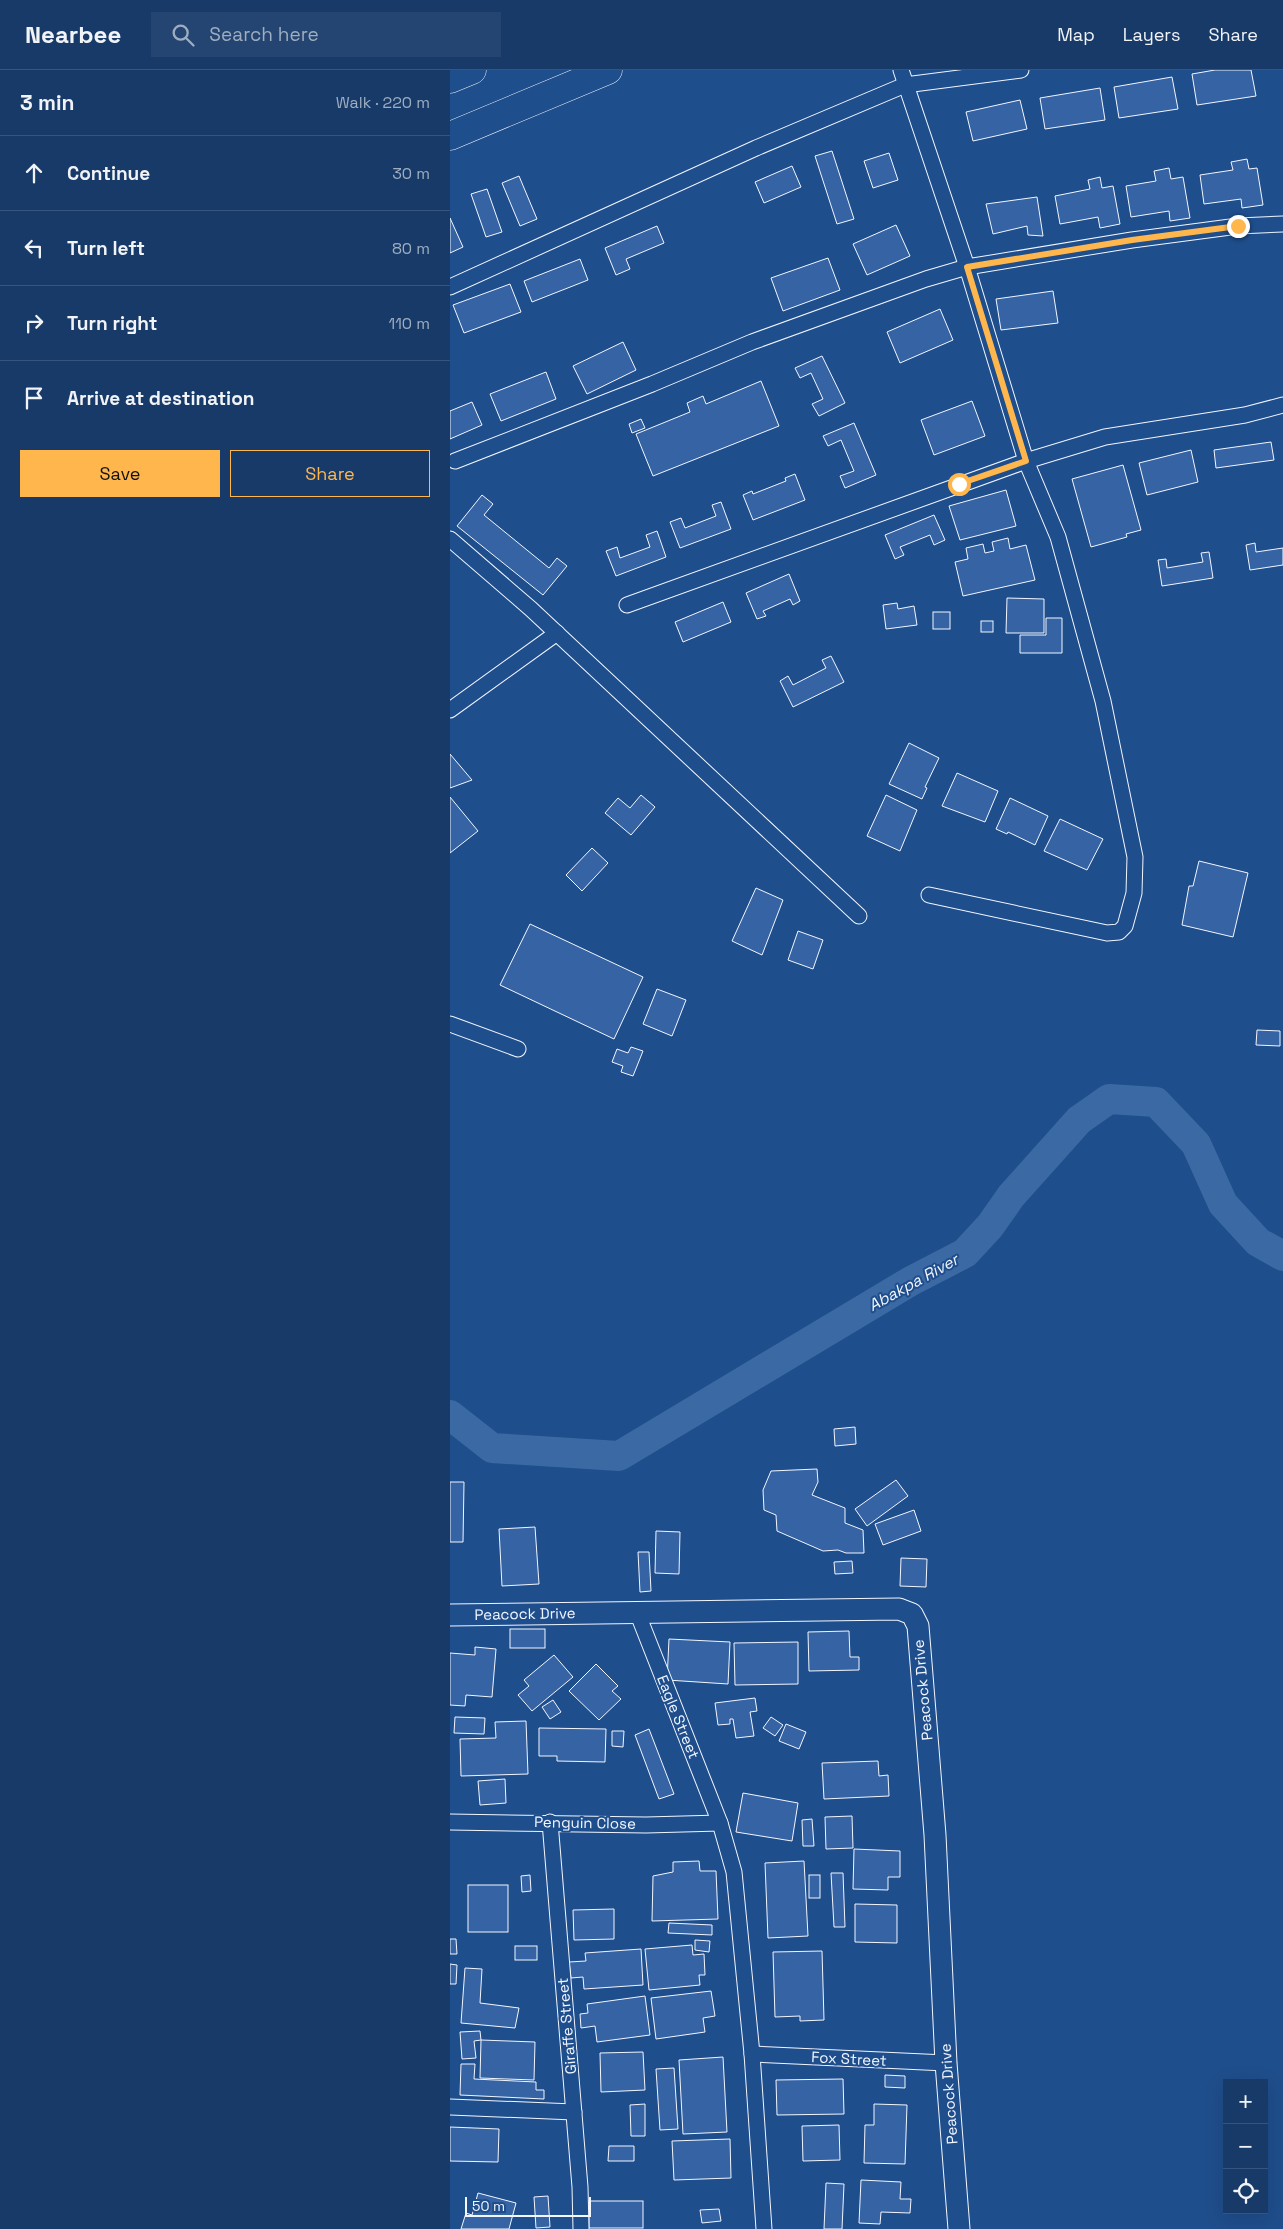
<!DOCTYPE html>
<meta charset="utf-8">
<style>
:root{--surface:#173a69;--page:#244571;--text:#f1f3f6;--muted:#9eadc0;--line:#36547d;--accent:#ffb74d}
body{margin:0;font-family:"Space Grotesk",sans-serif;background:var(--page);color:var(--text)}
.controls{position:absolute;right:15px;bottom:15px;display:grid;overflow:hidden;border-radius:0px;box-shadow:0 5px 20px #0002}
.controls button{width:45px;height:45px;display:grid;place-items:center;padding:0;border:0;border-bottom:1px solid var(--line);background:var(--surface);color:var(--text);font:25px sans-serif}
.scale{position:absolute;left:15px;bottom:12px;width:126px;box-sizing:border-box;padding-left:5px;border:2px solid #f2f6ff;border-top:0;font-size:14px;line-height:18px;white-space:nowrap;color:#f2f6ff;-webkit-text-stroke:4px #1f4e8c;paint-order:stroke}
.stop{position:absolute;width:15px;height:15px;margin:-11px;border:4px solid #ffb74d;border-radius:50%;background:#fff}
.stop.end{background:#ffb74d;border-color:#fff;box-shadow:0 1px 5px #0008}
.list{margin:0;padding:0;list-style:none}
h2{display:flex;justify-content:space-between;align-items:center;height:65px;margin:0;padding:0 20px;font-size:21px}
h2 small{font-size:16px;font-weight:400;color:var(--muted)}
.list li{display:grid;grid-template-columns:32px 1fr auto;gap:15px;align-items:center;box-sizing:border-box;height:75px;padding:0 20px;border-top:1px solid var(--line)}
.list b{display:block;font-size:19px;white-space:nowrap}
.list em{font-size:16px;font-style:normal;color:var(--muted)}
.actions{display:flex;gap:10px;padding:15px 20px}
.actions a{flex:1;padding:11px 0;border:1px solid var(--accent);border-radius:0px;text-align:center;font-size:18px;color:var(--accent)}
.actions .main{background:var(--accent);color:#111}
.icon{flex:none;width:28px;height:28px;fill:none;stroke:currentColor;stroke-width:2;stroke-linecap:round;stroke-linejoin:round}
.map{position:relative;flex:none;width:833px;height:2159px;overflow:hidden}
header{display:flex;align-items:center;gap:30px;box-sizing:border-box;height:70px;padding:0 25px;background:var(--surface);border-bottom:1px solid var(--line)}
header strong{font-size:24px}
nav{display:flex;gap:28px;margin-inline-start:auto;font-size:18px}
.search{width:350px;height:45px;background:var(--page);display:flex;align-items:center;gap:12px;box-sizing:border-box;padding:0 18px;border-radius:0px;color:var(--muted);font-size:19px}
main{display:flex}
aside{flex:1;background:var(--surface)}
.map>svg:first-child{display:block}
.lines{fill:none;stroke-linecap:round;stroke-linejoin:round}
.river{stroke:#3b69a3;stroke-width:30}
.building{fill:#3563a3;stroke:#f2f6ff}
.street-casing{stroke:#f2f6ff;stroke-width:17}
.secondary-casing{stroke:#f2f6ff;stroke-width:23}
.highway-casing{stroke:#f2f6ff;stroke-width:29}
.street{stroke:#1f4e8c;stroke-width:15}
.secondary{stroke:#1f4e8c;stroke-width:21}
.highway{stroke:#1f4e8c;stroke-width:28}
.route{stroke:#ffb74d;stroke-width:6}
.labels{text-anchor:middle;stroke-width:4;stroke-linejoin:round;paint-order:stroke}
.street-label{font-size:15px;fill:#f2f6ff;stroke:#1f4e8c}
.water-label{font-size:16px;font-style:italic;fill:#f2f6ff;stroke:#1f4e8c}
</style>
<header>
<strong>Nearbee</strong>
<div class="search"><svg class="icon" aria-label="search" viewBox="0 0 24 24"><circle cx="10" cy="10" r="6"/><path d="M15 15l6 6"/></svg>Search here</div>
<nav><a>Map</a><a>Layers</a><a>Share</a></nav>
</header>
<main>
<aside>
<h2>3 min<small>Walk · 220 m</small></h2>
<ul class="list">
<li><svg class="icon" aria-label="ahead" viewBox="0 0 24 24"><path d="M12 20V5M6 11l6-6 6 6"/></svg><div><b>Continue</b></div><em>30 m</em></li>
<li><svg class="icon" aria-label="left" viewBox="0 0 24 24"><path d="M17 20v-9H6M10 6l-5 5 5 5"/></svg><div><b>Turn left</b></div><em>80 m</em></li>
<li><svg class="icon" aria-label="right" viewBox="0 0 24 24"><path d="M7 20v-9h11M14 6l5 5-5 5"/></svg><div><b>Turn right</b></div><em>110 m</em></li>
<li><svg class="icon" aria-label="arrive" viewBox="0 0 24 24"><path d="M6 21V4h12l-3 4 3 4H6"/></svg><div><b>Arrive at destination</b></div></li>
</ul>
<div class="actions"><a class="main">Save</a><a>Share</a></div>
</aside>
<div class="map">
<svg width="833" height="2159" viewBox="0 0 833 2159">
<rect width="100%" height="100%" fill="#1f4e8c"/>
<g class="lines">
<!-- river -->
<path class="river" d="M 0,1345 L 42,1378 L 169,1386 L 461,1211 L 515,1183 L 540,1156 L 561,1126 L 629,1050 L 659,1029 L 706,1032 L 746,1074 L 773,1134 L 808,1172 L 833,1186"/>
</g>
<!-- building -->
<g class="building">
<path d="M 765,0 L 801,0 L 806,26 L 747,35 L 742,4 Z"/>
<path d="M 722,7 L 728,39 L 669,48 L 664,17 Z"/>
<path d="M 650,18 L 655,50 L 595,59 L 590,28 Z"/>
<path d="M 570,30 L 577,59 L 523,71 L 516,42 Z"/>
<path d="M 382,81 L 404,149 L 387,154 L 365,86 Z"/>
<path d="M 439,83 L 448,110 L 423,118 L 414,91 Z"/>
<path d="M 797,89 L 799,99 L 807,98 L 813,135 L 792,138 L 791,129 L 754,134 L 750,105 L 783,100 L 781,92 Z"/>
<path d="M 342,96 L 351,117 L 314,133 L 305,112 Z"/>
<path d="M 719,98 L 721,109 L 733,107 L 740,148 L 720,151 L 719,141 L 681,147 L 676,116 L 706,111 L 704,101 Z"/>
<path d="M 69,106 L 87,149 L 70,156 L 52,113 Z"/>
<path d="M 650,107 L 652,118 L 663,116 L 670,154 L 650,158 L 648,147 L 610,154 L 605,126 L 640,119 L 638,110 Z"/>
<path d="M 37,119 L 52,162 L 36,167 L 21,124 Z"/>
<path d="M 587,127 L 593,166 L 578,165 L 577,156 L 543,164 L 536,134 Z"/>
<path d="M 0,148 L 13,177 L 0,183 Z"/>
<path d="M 446,155 L 460,186 L 417,205 L 403,174 Z"/>
<path d="M 207,156 L 214,173 L 176,189 L 180,199 L 166,205 L 155,178 Z"/>
<path d="M 378,188 L 390,220 L 333,241 L 321,208 Z"/>
<path d="M 130,189 L 138,210 L 82,232 L 74,211 Z"/>
<path d="M 60,214 L 71,242 L 14,263 L 3,235 Z"/>
<path d="M 603,221 L 608,253 L 551,260 L 546,229 Z"/>
<path d="M 490,239 L 503,270 L 450,293 L 437,262 Z"/>
<path d="M 173,272 L 186,300 L 137,324 L 123,296 Z"/>
<path d="M 372,286 L 395,333 L 369,346 L 362,334 L 373,329 L 361,303 L 350,308 L 345,298 Z"/>
<path d="M 96,302 L 106,329 L 51,351 L 40,324 Z"/>
<path d="M 311,311 L 329,356 L 203,406 L 186,364 L 240,342 L 237,333 L 253,326 L 256,334 Z"/>
<path d="M 522,331 L 535,366 L 484,385 L 471,350 Z"/>
<path d="M 22,332 L 32,355 L 0,369 L 0,341 Z"/>
<path d="M 191,349 L 195,358 L 182,363 L 179,354 Z"/>
<path d="M 404,353 L 426,405 L 395,418 L 390,406 L 404,401 L 391,370 L 378,376 L 373,366 Z"/>
<path d="M 821,372 L 824,390 L 766,398 L 764,380 Z"/>
<path d="M 741,380 L 748,412 L 697,425 L 689,393 Z"/>
<path d="M 673,395 L 691,460 L 676,464 L 677,467 L 641,477 L 622,409 Z"/>
<path d="M 345,404 L 355,430 L 303,450 L 293,425 L 302,421 L 303,424 L 336,411 L 335,408 Z"/>
<path d="M 556,420 L 566,456 L 510,470 L 499,436 Z"/>
<path d="M 32,425 L 43,434 L 34,445 L 99,498 L 107,488 L 117,496 L 93,525 L 7,456 Z"/>
<path d="M 271,432 L 281,459 L 230,478 L 220,452 L 231,448 L 235,458 L 266,446 L 262,435 Z"/>
<path d="M 484,445 L 495,470 L 484,475 L 480,465 L 450,477 L 454,485 L 445,489 L 435,465 Z"/>
<path d="M 207,461 L 216,487 L 166,506 L 156,481 L 167,477 L 170,488 L 200,477 L 196,465 Z"/>
<path d="M 558,468 L 560,479 L 576,475 L 585,510 L 513,526 L 505,492 L 518,489 L 516,478 L 533,474 L 535,483 L 544,481 L 542,472 Z"/>
<path d="M 805,473 L 806,482 L 833,478 L 833,495 L 800,500 L 796,475 Z"/>
<path d="M 759,482 L 763,508 L 712,516 L 708,490 L 716,489 L 717,498 L 753,492 L 751,483 Z"/>
<path d="M 339,504 L 350,531 L 343,535 L 340,529 L 313,541 L 316,546 L 307,549 L 296,523 Z"/>
<path d="M 557,528 L 594,529 L 594,563 L 556,563 Z"/>
<path d="M 273,532 L 281,552 L 233,572 L 225,552 Z"/>
<path d="M 447,533 L 448,539 L 464,536 L 467,555 L 436,559 L 433,535 Z"/>
<rect x="483" y="542" width="17" height="17"/>
<path d="M 596,548 L 612,548 L 612,583 L 570,583 L 570,565 L 596,565 Z"/>
<rect x="531" y="551" width="12" height="11"/>
<path d="M 381,586 L 394,612 L 343,637 L 330,611 L 338,606 L 343,615 L 376,598 L 372,590 Z"/>
<path d="M 459,673 L 489,688 L 475,717 L 477,718 L 472,729 L 439,714 Z"/>
<path d="M 0,684 L 22,710 L 0,718 Z"/>
<path d="M 507,703 L 548,721 L 535,752 L 492,736 Z"/>
<path d="M 191,725 L 205,737 L 181,765 L 155,743 L 168,728 L 180,738 Z"/>
<path d="M 436,725 L 467,740 L 450,781 L 417,766 Z"/>
<path d="M 0,727 L 28,761 L 0,783 Z"/>
<path d="M 560,728 L 598,746 L 585,775 L 558,762 L 557,764 L 546,759 Z"/>
<path d="M 610,749 L 653,769 L 637,800 L 594,781 Z"/>
<path d="M 142,778 L 158,793 L 132,821 L 116,805 Z"/>
<path d="M 749,791 L 798,803 L 783,867 L 732,855 L 739,816 L 743,816 Z"/>
<path d="M 306,818 L 333,830 L 312,885 L 282,871 Z"/>
<path d="M 80,854 L 193,907 L 164,969 L 50,915 Z"/>
<path d="M 348,861 L 373,870 L 363,899 L 338,890 Z"/>
<path d="M 207,919 L 236,930 L 222,966 L 193,954 Z"/>
<path d="M 807,960 L 830,961 L 830,976 L 806,975 Z"/>
<path d="M 181,977 L 193,981 L 183,1006 L 171,1002 L 173,996 L 162,992 L 167,979 L 178,983 Z"/>
<path d="M 405,1357 L 406,1374 L 385,1376 L 384,1359 Z"/>
<path d="M 367,1399 L 368,1412 L 362,1425 L 395,1438 L 395,1453 L 413,1460 L 414,1483 L 396,1483 L 388,1480 L 373,1481 L 327,1461 L 326,1445 L 314,1440 L 313,1420 L 321,1401 Z"/>
<path d="M 446,1410 L 458,1426 L 417,1456 L 405,1439 Z"/>
<path d="M 0,1412 L 14,1412 L 13,1472 L 0,1472 Z"/>
<path d="M 464,1440 L 471,1461 L 433,1475 L 425,1454 Z"/>
<path d="M 85,1457 L 89,1514 L 52,1516 L 49,1459 Z"/>
<path d="M 206,1461 L 230,1462 L 229,1504 L 205,1503 Z"/>
<path d="M 188,1482 L 199,1482 L 201,1521 L 190,1522 Z"/>
<path d="M 451,1488 L 477,1489 L 476,1517 L 450,1516 Z"/>
<path d="M 402,1491 L 403,1503 L 385,1504 L 384,1492 Z"/>
<rect x="60" y="1559" width="35" height="19"/>
<path d="M 399,1561 L 400,1587 L 409,1587 L 409,1600 L 359,1601 L 358,1562 Z"/>
<path d="M 219,1569 L 280,1572 L 278,1614 L 217,1610 Z"/>
<path d="M 348,1572 L 348,1614 L 285,1615 L 284,1573 Z"/>
<path d="M 25,1577 L 46,1579 L 42,1627 L 16,1625 L 15,1636 L 0,1635 L 0,1583 L 25,1585 Z"/>
<path d="M 104,1585 L 123,1607 L 82,1641 L 68,1625 L 79,1616 L 74,1610 Z"/>
<path d="M 146,1594 L 168,1616 L 162,1621 L 171,1629 L 149,1650 L 119,1621 Z"/>
<path d="M 305,1628 L 307,1641 L 300,1642 L 304,1666 L 286,1668 L 283,1649 L 280,1649 L 280,1654 L 268,1655 L 265,1633 Z"/>
<path d="M 103,1630 L 111,1642 L 100,1649 L 92,1637 Z"/>
<path d="M 5,1647 L 35,1648 L 34,1664 L 4,1663 Z"/>
<path d="M 321,1647 L 333,1655 L 325,1666 L 313,1658 Z"/>
<path d="M 76,1651 L 78,1704 L 11,1706 L 10,1669 L 46,1668 L 45,1652 Z"/>
<path d="M 336,1654 L 356,1662 L 349,1679 L 329,1671 Z"/>
<path d="M 89,1658 L 156,1659 L 155,1692 L 107,1691 L 107,1686 L 89,1686 Z"/>
<path d="M 199,1659 L 224,1724 L 209,1729 L 185,1665 Z"/>
<path d="M 162,1661 L 174,1661 L 173,1677 L 162,1676 Z"/>
<path d="M 428,1691 L 429,1706 L 438,1705 L 439,1726 L 374,1729 L 372,1693 Z"/>
<path d="M 55,1709 L 56,1733 L 30,1735 L 28,1711 Z"/>
<path d="M 293,1723 L 348,1733 L 342,1771 L 286,1762 Z"/>
<path d="M 402,1746 L 403,1778 L 376,1779 L 375,1747 Z"/>
<path d="M 362,1749 L 364,1776 L 353,1776 L 352,1750 Z"/>
<path d="M 404,1779 L 450,1781 L 450,1807 L 438,1807 L 438,1820 L 403,1819 Z"/>
<path d="M 249,1791 L 250,1801 L 266,1801 L 268,1849 L 202,1851 L 203,1806 L 223,1802 L 223,1792 Z"/>
<path d="M 354,1791 L 358,1866 L 318,1868 L 315,1793 Z"/>
<path d="M 381,1803 L 393,1803 L 395,1857 L 384,1857 Z"/>
<path d="M 80,1805 L 81,1821 L 72,1822 L 71,1806 Z"/>
<rect x="359" y="1805" width="11" height="23"/>
<rect x="18" y="1815" width="40" height="47"/>
<path d="M 405,1834 L 447,1835 L 447,1873 L 405,1872 Z"/>
<path d="M 164,1839 L 164,1869 L 124,1870 L 123,1840 Z"/>
<path d="M 219,1853 L 262,1855 L 262,1865 L 218,1863 Z"/>
<path d="M 0,1869 L 6,1869 L 7,1884 L 0,1884 Z"/>
<path d="M 245,1870 L 260,1871 L 259,1882 L 245,1880 Z"/>
<path d="M 242,1875 L 243,1885 L 254,1884 L 255,1905 L 249,1905 L 250,1915 L 199,1920 L 195,1879 Z"/>
<rect x="65" y="1876" width="22" height="14"/>
<path d="M 191,1879 L 193,1915 L 134,1919 L 133,1907 L 121,1908 L 119,1892 L 136,1891 L 135,1883 Z"/>
<path d="M 372,1881 L 374,1950 L 350,1951 L 350,1946 L 325,1947 L 323,1882 Z"/>
<path d="M 0,1894 L 7,1895 L 6,1914 L 0,1914 Z"/>
<path d="M 15,1898 L 32,1899 L 30,1933 L 69,1938 L 65,1958 L 11,1953 Z"/>
<path d="M 261,1921 L 265,1946 L 253,1948 L 255,1962 L 206,1969 L 201,1928 Z"/>
<path d="M 195,1926 L 200,1965 L 147,1972 L 145,1956 L 131,1958 L 130,1944 L 138,1943 L 137,1934 Z"/>
<path d="M 30,1961 L 31,1970 L 24,1971 L 26,1988 L 12,1989 L 10,1962 Z"/>
<path d="M 31,1970 L 85,1972 L 84,2010 L 30,2008 Z"/>
<path d="M 193,1982 L 195,2020 L 151,2022 L 150,1983 Z"/>
<path d="M 273,1987 L 277,2062 L 233,2064 L 229,1990 Z"/>
<path d="M 11,1994 L 25,1994 L 24,2009 L 86,2012 L 86,2020 L 94,2020 L 94,2029 L 10,2025 Z"/>
<path d="M 224,1998 L 228,2059 L 210,2060 L 206,1999 Z"/>
<path d="M 435,2005 L 455,2006 L 455,2018 L 435,2017 Z"/>
<path d="M 393,2009 L 394,2044 L 327,2045 L 326,2010 Z"/>
<path d="M 195,2034 L 195,2066 L 181,2066 L 180,2035 Z"/>
<path d="M 424,2034 L 457,2035 L 455,2094 L 414,2093 L 415,2055 L 424,2055 Z"/>
<path d="M 389,2055 L 390,2090 L 353,2091 L 352,2056 Z"/>
<path d="M 0,2057 L 49,2059 L 48,2092 L 0,2091 Z"/>
<path d="M 280,2069 L 281,2108 L 224,2110 L 222,2071 Z"/>
<path d="M 159,2076 L 184,2076 L 184,2091 L 158,2091 Z"/>
<path d="M 411,2110 L 451,2112 L 450,2129 L 461,2129 L 460,2143 L 431,2142 L 430,2154 L 409,2153 Z"/>
<path d="M 376,2113 L 394,2114 L 392,2159 L 374,2159 Z"/>
<path d="M 28,2123 L 66,2133 L 59,2159 L 11,2159 L 16,2143 L 22,2145 Z"/>
<path d="M 98,2126 L 100,2157 L 86,2158 L 84,2127 Z"/>
<rect x="139" y="2131" width="54" height="27"/>
<path d="M 269,2139 L 271,2151 L 252,2153 L 250,2140 Z"/>
</g>
<g class="lines">
<defs>
<g id="street">
<path d="M 451,0 L 517,197 L 576,391 L 608,467 L 653,631 L 685,787 L 684,823 L 675,856 L 669,862 L 657,863 L 479,825"/>
<path d="M 0,217 L 306,78 L 455,15 L 571,0"/>
<path d="M 5,391 L 202,314 L 302,272 L 476,209 L 517,197 L 682,170 L 788,156 L 833,154"/>
<path d="M 0,469 L 81,539 L 409,846"/>
<path d="M 177,535 L 576,391 L 655,367 L 795,345 L 833,335"/>
<path d="M 0,640 L 107,563"/>
<path d="M 0,954 L 68,979"/>
<path d="M 187,1542 L 270,1753 L 284,1802 L 302,1984 L 314,2159"/>
<path d="M 0,1752 L 196,1755 L 270,1753"/>
<path d="M 100,1752 L 130,2117 L 131,2159"/>
<path d="M 302,1984 L 496,1993"/>
<path d="M 0,2037 L 124,2042"/>
</g>
<path id="secondary" d="M 0,1545 L 449,1539 L 462,1544 L 468,1556 L 485,1765 L 496,1993 L 509,2159"/>
<g id="highway">
<path d="M 0,9 L 22,0"/>
<path d="M 0,66 L 158,0"/>
</g>
</defs>
<!-- street casing -->
<use href="#street" class="street-casing"/>
<!-- secondary casing -->
<use href="#secondary" class="secondary-casing"/>
<!-- highway casing -->
<use href="#highway" class="highway-casing"/>
<!-- street -->
<use href="#street" class="street"/>
<!-- secondary -->
<use href="#secondary" class="secondary"/>
<!-- highway -->
<use href="#highway" class="highway"/>
</g>
<g class="lines">
<!-- route -->
<path class="route" d="M 509,414 L 576,391 L 517,197 L 682,170 L 788,156"/>
</g>
<g class="labels">
<!-- street labels -->
<g class="street-label">
<text transform="translate(75 1544) rotate(-1)" y="5">Peacock Drive</text>
<text transform="translate(473 1620) rotate(-95)" y="5">Peacock Drive</text>
<text transform="translate(228 1647) rotate(68)" y="5">Eagle Street</text>
<text transform="translate(135 1753) rotate(1)" y="5">Penguin Close</text>
<text transform="translate(117 1956) rotate(-95)" y="5">Giraffe Street</text>
<text transform="translate(399 1989) rotate(3)" y="5">Fox Street</text>
<text transform="translate(499 2024) rotate(-94)" y="5">Peacock Drive</text>
</g>
<!-- water labels -->
<g class="water-label">
<text transform="translate(463 1212) rotate(-29)" y="6">Abakpa River</text>
</g>
</g>
</svg>
<div class="controls">
<button>+</button>
<button>−</button>
<button><svg class="icon" aria-label="locate" viewBox="0 0 24 24"><circle cx="12" cy="12" r="6"/><path d="M12 2v4M12 18v4M2 12h4M18 12h4"/></svg></button>
</div>
<div class="scale">50 m</div>
<div class="stop" style="left:509px;top:414px"></div>
<div class="stop end" style="left:788px;top:156px"></div>
</div>
</main>
